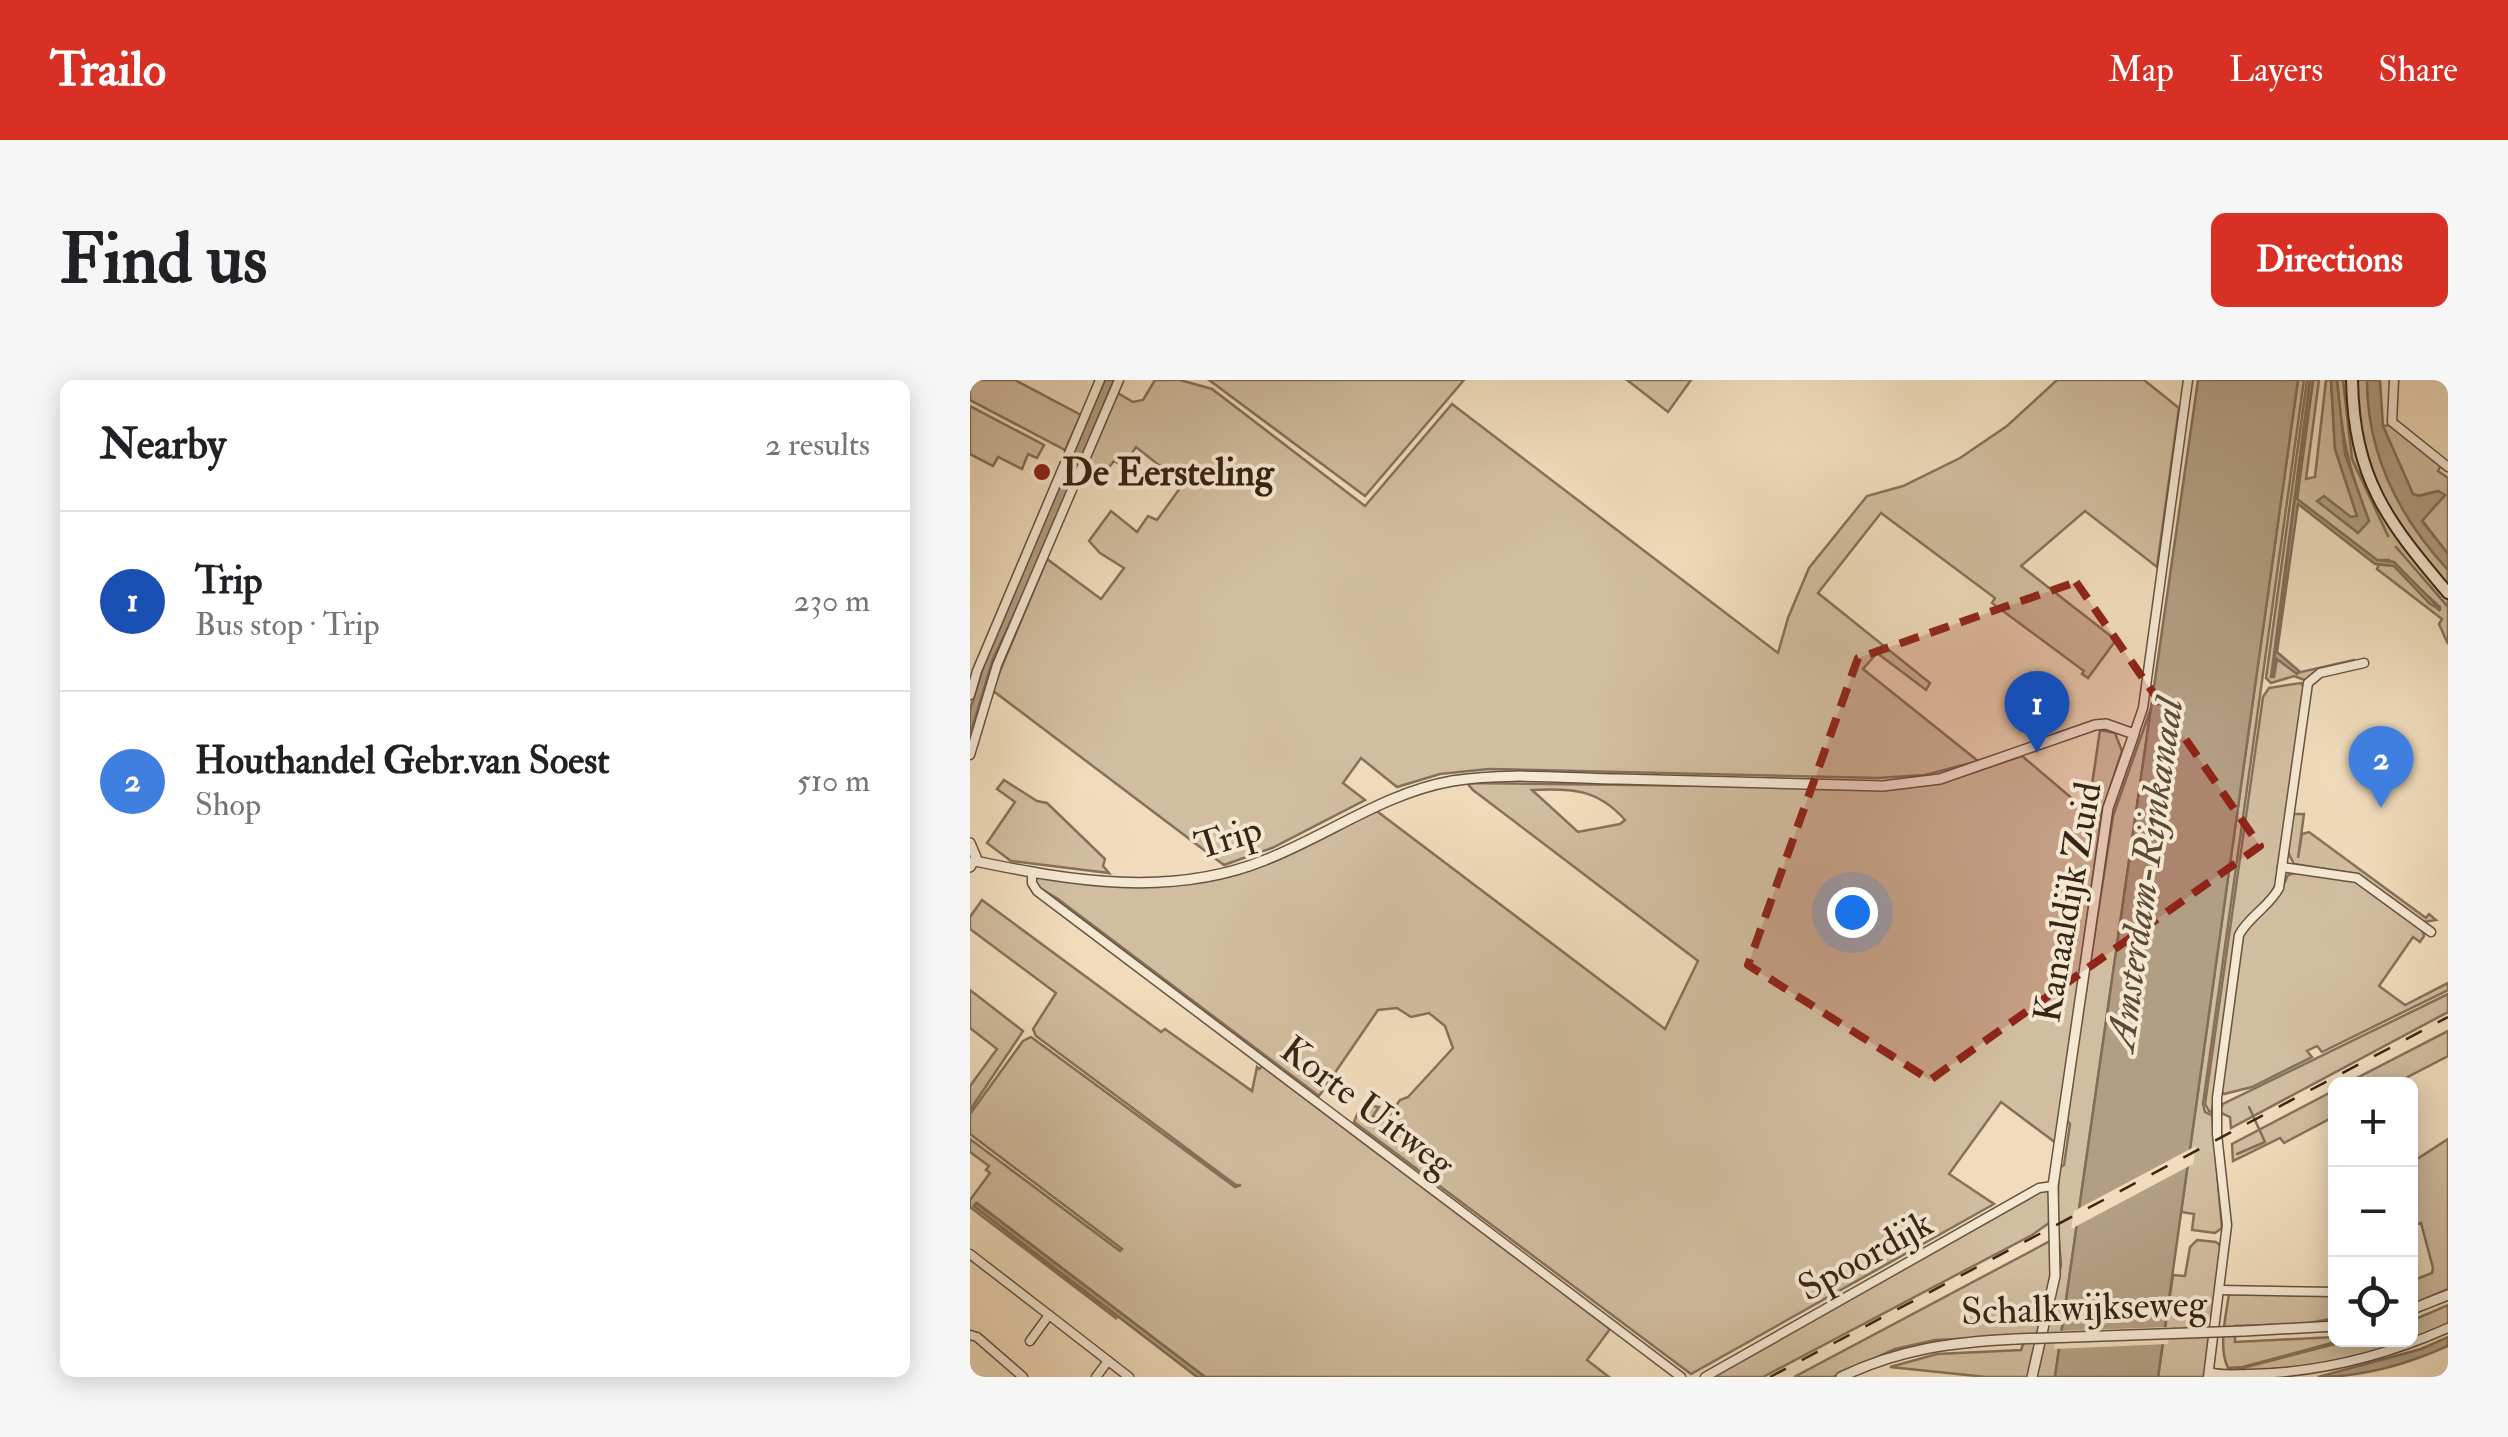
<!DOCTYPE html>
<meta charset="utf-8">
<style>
:root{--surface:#fff;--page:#f6f6f6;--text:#202124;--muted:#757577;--line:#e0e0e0;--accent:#d93025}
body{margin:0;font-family:"IM FELL Double Pica",serif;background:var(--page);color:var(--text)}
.controls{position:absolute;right:30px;bottom:30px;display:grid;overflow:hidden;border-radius:15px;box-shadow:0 5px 25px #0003}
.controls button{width:90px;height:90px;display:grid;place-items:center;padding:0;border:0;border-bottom:2px solid var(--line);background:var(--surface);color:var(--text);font:50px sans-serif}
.you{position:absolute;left:882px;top:532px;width:35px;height:35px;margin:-25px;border:8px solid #fff;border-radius:50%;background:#1a73e8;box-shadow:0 0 0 15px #1a73e833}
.badge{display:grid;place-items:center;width:65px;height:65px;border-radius:50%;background:var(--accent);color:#fff;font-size:32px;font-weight:700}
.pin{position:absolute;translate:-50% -82px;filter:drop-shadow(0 2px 5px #0008)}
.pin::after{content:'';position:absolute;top:52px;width:35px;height:30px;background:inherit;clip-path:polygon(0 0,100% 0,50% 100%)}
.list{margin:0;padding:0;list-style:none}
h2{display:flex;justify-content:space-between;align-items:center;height:130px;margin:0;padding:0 40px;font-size:42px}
h2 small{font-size:32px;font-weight:400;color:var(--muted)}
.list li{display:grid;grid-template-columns:65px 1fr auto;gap:30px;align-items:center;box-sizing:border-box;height:180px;padding:0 40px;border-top:2px solid var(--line)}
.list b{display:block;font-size:38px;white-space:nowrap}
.list p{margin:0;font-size:32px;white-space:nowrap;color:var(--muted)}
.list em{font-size:32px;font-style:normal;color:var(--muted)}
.icon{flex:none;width:55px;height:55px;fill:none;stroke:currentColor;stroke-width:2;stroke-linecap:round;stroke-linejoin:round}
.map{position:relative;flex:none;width:1478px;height:997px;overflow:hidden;border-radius:15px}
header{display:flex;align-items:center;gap:60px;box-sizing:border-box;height:140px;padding:0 50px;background:var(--accent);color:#fff}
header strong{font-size:48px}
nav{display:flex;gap:55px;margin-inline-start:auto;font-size:35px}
.intro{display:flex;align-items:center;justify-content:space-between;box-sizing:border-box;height:240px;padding:0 60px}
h1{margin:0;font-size:70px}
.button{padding:25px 45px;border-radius:15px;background:var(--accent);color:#fff;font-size:35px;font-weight:700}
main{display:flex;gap:60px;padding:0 60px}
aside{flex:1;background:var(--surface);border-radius:15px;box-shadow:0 5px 25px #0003}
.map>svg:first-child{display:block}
.green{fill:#d1bda0;stroke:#85715a;stroke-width:2.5;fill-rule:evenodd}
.water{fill:#b29e83;stroke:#826e57;stroke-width:2.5}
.pier{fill:#f0dcbc}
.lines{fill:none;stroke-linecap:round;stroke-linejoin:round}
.stream{stroke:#826e57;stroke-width:2.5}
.minor-casing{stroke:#67533f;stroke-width:11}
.tertiary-casing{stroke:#67533f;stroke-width:12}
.secondary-casing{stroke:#392515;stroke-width:14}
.minor{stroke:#f5e8d3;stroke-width:8}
.tertiary{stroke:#f5e8d3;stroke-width:9}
.secondary{stroke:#f5e8d3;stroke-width:10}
.rail{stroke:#392515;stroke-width:2.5;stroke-dasharray:18 18;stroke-linecap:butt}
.tertiary-bridge-casing{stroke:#67533f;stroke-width:12;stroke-linecap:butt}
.tertiary-bridge{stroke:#f5e8d3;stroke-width:9}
.marked{fill:#8f2418;fill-opacity:0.2;stroke:#8f2418;stroke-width:8;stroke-dasharray:20 12;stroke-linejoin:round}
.poi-dot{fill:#8f2418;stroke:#f5e8d3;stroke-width:4}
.labels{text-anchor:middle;stroke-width:8;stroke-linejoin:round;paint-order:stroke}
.poi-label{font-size:38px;font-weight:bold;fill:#392515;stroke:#f5e8d3;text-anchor:start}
.street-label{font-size:38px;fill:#392515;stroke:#f5e8d3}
.water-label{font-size:40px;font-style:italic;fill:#5d4936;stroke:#f5e8d3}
</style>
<header>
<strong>Trailo</strong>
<nav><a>Map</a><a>Layers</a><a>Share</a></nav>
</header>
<div class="intro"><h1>Find us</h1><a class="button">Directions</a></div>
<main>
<aside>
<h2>Nearby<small>2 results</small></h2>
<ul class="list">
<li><span class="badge" style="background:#1a4fb4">1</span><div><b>Trip</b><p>Bus stop · Trip</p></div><em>230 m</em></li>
<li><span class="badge" style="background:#3f7fe0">2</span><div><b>Houthandel Gebr.van Soest</b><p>Shop</p></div><em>510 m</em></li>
</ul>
</aside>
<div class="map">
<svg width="1478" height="997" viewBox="0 0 1478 997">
<rect width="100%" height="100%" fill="#f0dcbc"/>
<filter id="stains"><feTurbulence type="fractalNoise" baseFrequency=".002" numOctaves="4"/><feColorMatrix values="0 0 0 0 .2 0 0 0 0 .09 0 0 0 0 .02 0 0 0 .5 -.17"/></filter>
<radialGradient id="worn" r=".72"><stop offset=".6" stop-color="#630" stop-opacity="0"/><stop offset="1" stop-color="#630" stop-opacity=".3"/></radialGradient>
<!-- green -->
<g class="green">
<path d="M 0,0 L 45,0 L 111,35 L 95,70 L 0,20 Z"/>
<path d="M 185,0 L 210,0 L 242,9 L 395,126 L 482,24 L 808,273 L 818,238 L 839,188 L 897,116 L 933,106 L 990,78 L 1037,46 L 1087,0 L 1174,0 L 1209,28 L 1187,187 L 1115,131 L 1051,186 L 1146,260 L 1118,298 L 1112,294 L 1114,291 L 1022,223 L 1025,218 L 911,133 L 848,213 L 960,303 L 956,310 L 907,273 L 893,289 L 1008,381 L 955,395 L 907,398 L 519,389 L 470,394 L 427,407 L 391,378 L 373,403 L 395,420 L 302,468 L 254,485 L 22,310 L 77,179 L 131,219 L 154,188 L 130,173 L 119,161 L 141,131 L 167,152 L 178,136 L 187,140 L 213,104 L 166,67 L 153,86 L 144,81 L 136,91 L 129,87 L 125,94 L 116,85 L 146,12 L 163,22 L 173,20 Z"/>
<path d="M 239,0 L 494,0 L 395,116 Z"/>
<path d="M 657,0 L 721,0 L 698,32 Z"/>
<path d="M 1328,0 L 1334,0 L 1233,724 L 1235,732 L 1242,735 L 1252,848 L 1245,853 L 1222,850 L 1224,834 L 1211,832 Z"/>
<path d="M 1337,0 L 1340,0 L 1301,297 L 1304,297 L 1307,279 L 1327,293 L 1384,280 L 1385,283 L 1347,291 L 1335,300 L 1324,296 L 1301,303 L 1296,298 Z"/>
<path d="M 1343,0 L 1349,0 L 1336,99 L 1345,97 L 1356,0 L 1361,0 L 1365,69 L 1387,136 L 1381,138 L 1354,117 L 1388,152 L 1399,141 C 1379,92 1371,53 1367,0 L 1380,0 C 1382,49 1400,117 1427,158 C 1442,179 1461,199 1478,218 L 1478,264 L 1469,244 L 1472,239 L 1407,189 L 1409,184 L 1424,186 L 1469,230 L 1470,227 L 1419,180 L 1407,180 L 1327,119 Z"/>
<path d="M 1386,0 L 1397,0 C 1399,75 1428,135 1478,190 L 1478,207 C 1439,165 1406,119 1392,62 C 1387,42 1388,20 1386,0 Z"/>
<path d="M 0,26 L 74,65 L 67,78 L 58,74 L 52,89 L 28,77 L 23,86 L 0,74 Z"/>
<path d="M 1420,45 L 1471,85 L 1468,91 L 1478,98 L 1478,174 L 1452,140 L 1475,115 L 1468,111 L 1448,116 L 1443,114 L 1416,54 L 1413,46 Z"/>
<path d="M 1331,303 L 1334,307 L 1307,500 C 1301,523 1277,532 1266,553 L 1242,732 L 1239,731 L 1235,724 L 1293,317 L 1299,308 Z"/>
<path d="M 1181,328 L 1085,997 L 1066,997 L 1091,885 L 1087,837 L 1089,788 L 1094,785 L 1100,744 L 1096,739 L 1143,436 Z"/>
<path d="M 1130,350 L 1145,353 L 1152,371 L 1132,432 L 1086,763 L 1031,722 L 979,794 L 1024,824 L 721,994 L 384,742 L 389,730 L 395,725 L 409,727 L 403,736 L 414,743 L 430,720 L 438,717 L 483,668 L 475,646 L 459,633 L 441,637 L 427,628 L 408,630 L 349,716 L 88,519 L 65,505 L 65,500 L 69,496 C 140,505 209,514 278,491 C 322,476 363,450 404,429 L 695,649 L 728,581 L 503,410 L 497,403 L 922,408 L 983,399 L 1052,376 L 1118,432 ZM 562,410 C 601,408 628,409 655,440 L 650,444 L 608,452 Z"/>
<path d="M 34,400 L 67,421 L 77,423 L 135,479 L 133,486 L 139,493 L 41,481 L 17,463 L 45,422 L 27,409 Z"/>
<path d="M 1323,434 L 1334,434 L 1328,478 L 1332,454 L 1339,452 L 1456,538 L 1459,534 L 1466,540 L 1454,542 L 1387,494 L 1324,484 L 1318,472 Z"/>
<path d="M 1327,492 L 1384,500 L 1452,549 L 1454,556 L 1450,562 L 1443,557 L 1409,606 L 1435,625 L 1478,603 L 1478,610 L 1352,672 L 1347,666 L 1337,671 L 1342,677 L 1282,707 L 1254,714 L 1251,711 L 1273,555 L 1311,510 L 1318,495 Z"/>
<path d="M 12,520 L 191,652 L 195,649 L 282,711 L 287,687 L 289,689 L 295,684 L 640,949 L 617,980 L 639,997 L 235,997 L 7,823 L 4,826 L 147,939 L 0,827 L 0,820 L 20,793 L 16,790 L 19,786 L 0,772 L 0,759 L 150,871 L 152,869 L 0,754 L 0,734 L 53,661 L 61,657 L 265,807 L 271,805 L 266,805 L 247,791 L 66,656 L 63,649 L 86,613 L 0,549 L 0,537 Z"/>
<path d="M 0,610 L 53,651 L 0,730 L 0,706 L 27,669 L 0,648 Z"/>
<path d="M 1478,614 L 1478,632 L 1261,748 L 1260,737 L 1249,732 L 1253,724 Z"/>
<path d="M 1478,651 L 1478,676 L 1424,704 L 1375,704 Z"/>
<path d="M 1365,710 L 1365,736 L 1314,763 L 1310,758 L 1263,781 L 1262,764 Z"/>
<path d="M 1478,759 L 1478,909 L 1441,925 L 1441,901 L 1462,893 L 1463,888 L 1451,843 L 1441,846 L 1441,783 Z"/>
<path d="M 1076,809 L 1080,815 L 1079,843 L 1062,855 L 793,997 L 741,997 L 1066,812 Z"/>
<path d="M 1082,860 L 1080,898 L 1059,997 L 1016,997 L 920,987 L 967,974 L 1051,970 L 1056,956 L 965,960 L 925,969 L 863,997 L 824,997 Z"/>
<path d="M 1227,860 L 1246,862 L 1252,867 L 1235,993 L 1234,997 L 1188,997 L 1203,895 L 1215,896 L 1220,867 Z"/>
<path d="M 1259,914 L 1365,916 L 1365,938 L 1334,944 L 1265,946 L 1265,962 L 1365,957 L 1366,959 L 1373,960 L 1273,987 L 1258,988 C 1248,968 1256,935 1259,914 Z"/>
<path d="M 1478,925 L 1478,944 C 1436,963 1387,981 1341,987 C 1315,991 1288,990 1261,991 L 1380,960 L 1440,959 L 1441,941 Z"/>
</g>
<!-- water -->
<g class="water">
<path d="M 133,0 L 144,0 L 66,188 L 23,279 L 0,355 L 0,330 L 14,285 Z"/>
<path d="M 1228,0 L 1328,0 L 1188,997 L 1085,997 Z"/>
<path d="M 1340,0 L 1343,0 L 1327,119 L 1407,180 L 1424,182 L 1471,230 L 1460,224 L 1424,186 L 1405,184 L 1328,124 L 1307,272 L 1329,291 L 1327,294 L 1307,279 L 1302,298 Z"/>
<path d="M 1361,0 L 1367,0 L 1375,74 L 1399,141 L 1388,153 L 1347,121 L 1354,116 L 1381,137 L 1387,136 L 1365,69 Z"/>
<path d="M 1397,0 L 1410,0 L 1413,46 L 1443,114 L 1449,116 L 1468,111 L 1475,115 L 1452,141 L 1478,174 L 1478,190 C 1428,136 1397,74 1397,0 Z"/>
<path d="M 6,823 L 235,997 L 227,997 L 4,826 Z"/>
<path d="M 1478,957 L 1478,966 C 1436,985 1394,997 1348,997 L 1451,969 Z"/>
</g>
<!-- pier -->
<g class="pier">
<path d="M 1226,766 L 1223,784 L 1101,849 L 1104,831 Z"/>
<path d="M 1201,947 L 1198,964 L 1084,969 L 1087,951 Z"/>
</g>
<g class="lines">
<!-- stream -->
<g class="stream">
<path d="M 1373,0 L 1382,79 L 1418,156"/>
<path d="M 1426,167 L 1478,227"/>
<path d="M 1267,774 L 1295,762 L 1279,727"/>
</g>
<defs>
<g id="minor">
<path d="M 1424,0 L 1422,42 L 1478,87"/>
<path d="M 0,315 L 7,291 L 130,0"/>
<path d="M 1164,354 L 1173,328 L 1218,0"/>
<path d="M 0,375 L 27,285 L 149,0"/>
<path d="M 1312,487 L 1387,498 L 1461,552"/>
<path d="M 62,492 L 62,503 L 67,511 L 711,997"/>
<path d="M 0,874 L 79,935 L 60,961"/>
<path d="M 1250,910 L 1366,912"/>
<path d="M 79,935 L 159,997"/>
<path d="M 0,955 L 7,957 L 53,997"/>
<path d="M 1240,992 C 1252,996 1266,994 1279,994 C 1348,993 1415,976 1478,948"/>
<path d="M 126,997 L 138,981"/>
<path d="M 735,997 L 1069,808 L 1083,806"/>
<path d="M 1238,997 L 1257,845 L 1247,754 L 1247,718 L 1269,555 C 1279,536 1299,527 1309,508 L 1338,303 L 1350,293 L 1394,283"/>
</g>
<g id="tertiary">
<path d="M 0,463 L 6,477 L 0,487"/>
<path d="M 5,481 C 101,501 201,518 295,480 C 359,455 414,413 482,401 C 537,392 594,398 649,399 C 737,402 825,404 913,406 L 970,399 L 1125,345 L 1136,344 L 1164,354 L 1138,428 L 1083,806 L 1085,896 L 1062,997"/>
<path d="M 1440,930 L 1478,915"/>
<path d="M 1274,951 L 1366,946"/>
<path d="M 871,997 C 929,969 983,962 1046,959"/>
</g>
<path id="secondary" d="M 1382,0 C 1384,99 1417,141 1478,213"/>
</defs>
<!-- minor casing -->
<use href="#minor" class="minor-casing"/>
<!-- tertiary casing -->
<use href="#tertiary" class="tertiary-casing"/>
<!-- secondary casing -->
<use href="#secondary" class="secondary-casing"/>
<!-- minor -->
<use href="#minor" class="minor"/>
<!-- tertiary -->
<use href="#tertiary" class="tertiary"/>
<!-- secondary -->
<use href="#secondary" class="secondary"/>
<!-- rail -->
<path class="rail" d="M 800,997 L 1478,637"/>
<defs>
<path id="tertiary-bridge" d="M 1046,959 L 1274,951"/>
</defs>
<!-- tertiary-bridge casing -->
<use href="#tertiary-bridge" class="tertiary-bridge-casing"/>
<!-- tertiary-bridge -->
<use href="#tertiary-bridge" class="tertiary-bridge"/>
</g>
<!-- marked area -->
<path class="marked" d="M 1106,202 L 1290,466 L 960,700 L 778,585 L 888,278 Z"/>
<!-- markers -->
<circle class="poi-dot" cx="72" cy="92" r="10"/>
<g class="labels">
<!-- poi labels -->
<g class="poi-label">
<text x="92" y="105">De Eersteling</text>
</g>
<!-- street labels -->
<g class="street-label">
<text transform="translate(258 457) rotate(-17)" y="13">Trip</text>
<text transform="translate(1097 522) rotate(-80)" y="13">Kanaaldijk Zuid</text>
<text transform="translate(398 726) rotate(37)" y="13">Korte Uitweg</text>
<text transform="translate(895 875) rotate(-29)" y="13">Spoordijk</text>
<text transform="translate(1114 927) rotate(-2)" y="13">Schalkwijkseweg</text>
</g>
<!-- water labels -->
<g class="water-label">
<text transform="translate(1174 494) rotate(-82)" y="14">Amsterdam-Rijnkanaal</text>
</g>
</g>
<rect width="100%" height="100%" filter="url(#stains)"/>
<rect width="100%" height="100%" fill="url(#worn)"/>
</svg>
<div class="controls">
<button>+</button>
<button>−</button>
<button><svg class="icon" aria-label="locate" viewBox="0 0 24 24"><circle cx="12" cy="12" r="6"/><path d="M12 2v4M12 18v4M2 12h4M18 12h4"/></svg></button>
</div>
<div class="you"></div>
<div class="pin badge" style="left:1067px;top:373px;background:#1a4fb4">1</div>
<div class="pin badge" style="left:1411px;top:428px;background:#3f7fe0">2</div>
</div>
</main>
